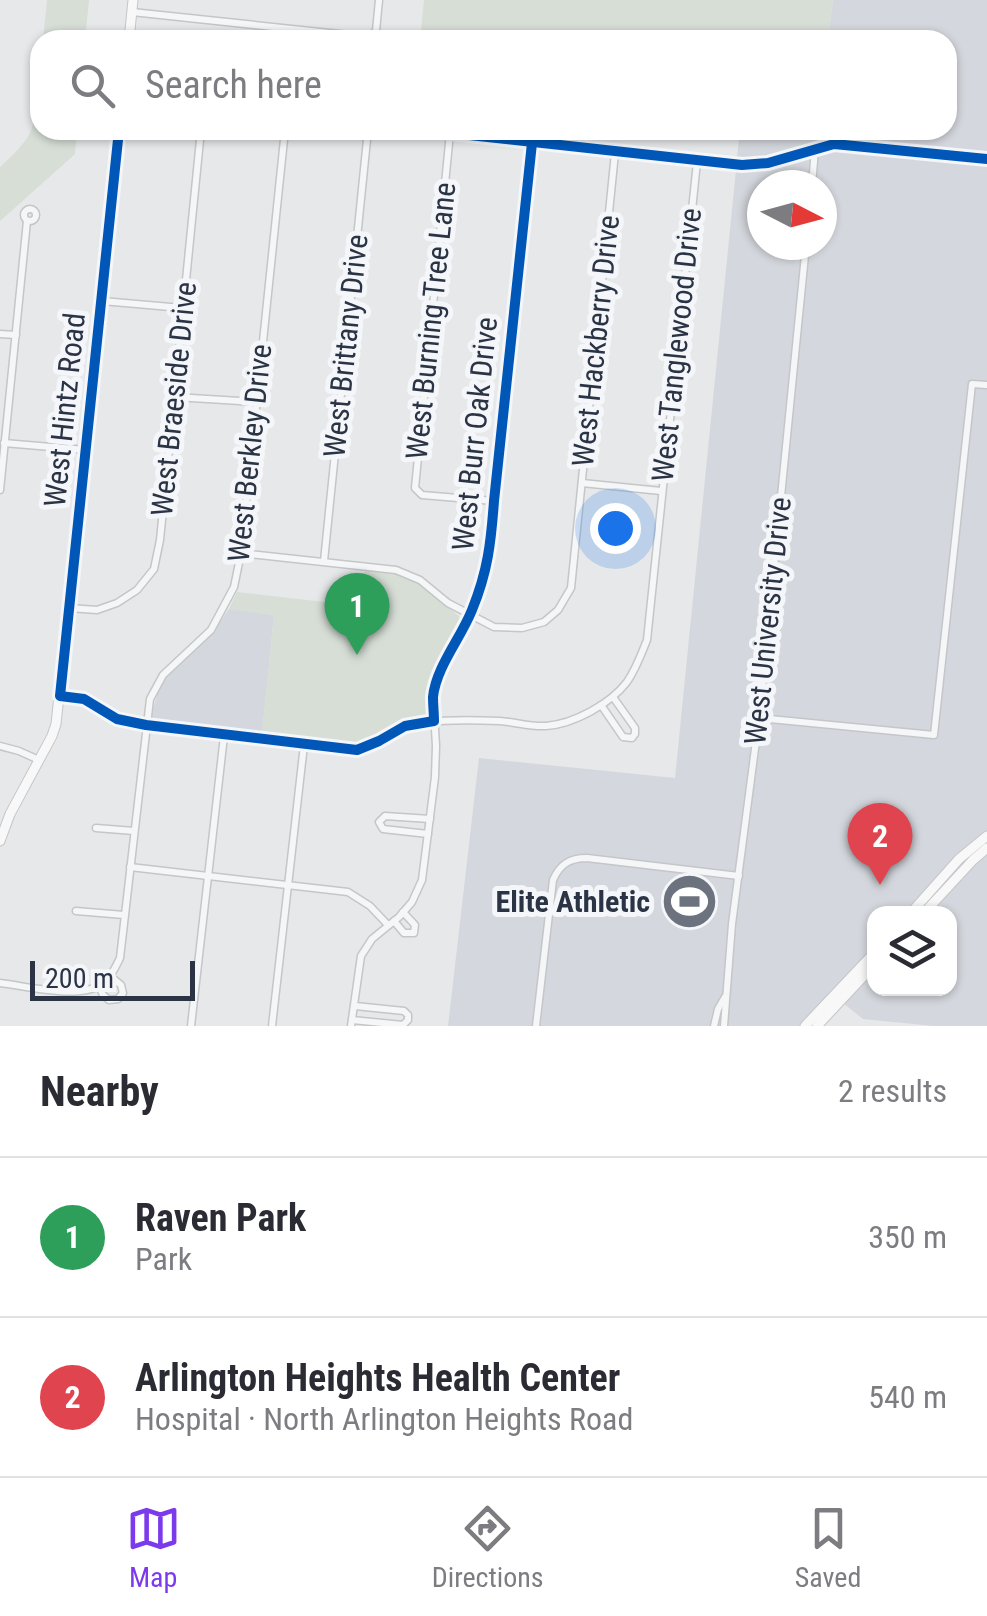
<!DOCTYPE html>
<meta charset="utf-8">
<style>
:root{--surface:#fff;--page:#f2f2f3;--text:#2b2b33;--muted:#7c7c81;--line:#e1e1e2;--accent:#7c3aed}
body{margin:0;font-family:"Roboto Condensed",sans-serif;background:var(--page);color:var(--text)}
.controls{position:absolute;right:30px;bottom:30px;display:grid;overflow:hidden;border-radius:20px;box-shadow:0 2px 8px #0004}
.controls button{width:90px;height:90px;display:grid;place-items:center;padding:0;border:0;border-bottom:2px solid var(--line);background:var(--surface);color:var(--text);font:50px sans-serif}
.compass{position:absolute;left:747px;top:170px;width:90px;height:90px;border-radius:50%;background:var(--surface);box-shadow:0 2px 8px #0004;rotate:96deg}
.scale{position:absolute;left:30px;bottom:25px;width:165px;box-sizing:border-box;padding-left:10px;border:5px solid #2b3445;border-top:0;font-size:28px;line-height:35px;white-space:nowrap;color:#2b3445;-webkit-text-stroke:8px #f4f6f9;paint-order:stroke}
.you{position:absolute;left:615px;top:528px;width:35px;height:35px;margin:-25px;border:8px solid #fff;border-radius:50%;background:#1a73e8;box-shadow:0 0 0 15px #1a73e833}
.badge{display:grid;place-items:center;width:65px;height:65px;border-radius:50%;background:var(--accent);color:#fff;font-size:32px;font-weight:700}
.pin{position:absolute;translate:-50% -82px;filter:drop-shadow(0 2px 5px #0008)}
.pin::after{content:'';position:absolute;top:52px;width:35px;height:30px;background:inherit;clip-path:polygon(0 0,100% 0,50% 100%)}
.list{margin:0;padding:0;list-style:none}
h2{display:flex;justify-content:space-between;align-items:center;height:130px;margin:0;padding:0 40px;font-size:42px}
h2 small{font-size:32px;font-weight:400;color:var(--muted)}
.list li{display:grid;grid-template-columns:65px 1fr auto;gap:30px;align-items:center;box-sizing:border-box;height:160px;padding:0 40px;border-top:2px solid var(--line)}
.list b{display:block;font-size:38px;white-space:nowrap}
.list p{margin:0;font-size:32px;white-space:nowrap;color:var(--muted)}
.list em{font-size:32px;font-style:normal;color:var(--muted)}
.icon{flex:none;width:55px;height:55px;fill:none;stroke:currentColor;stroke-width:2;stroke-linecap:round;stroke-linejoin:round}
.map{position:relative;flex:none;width:987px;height:1026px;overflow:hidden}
.search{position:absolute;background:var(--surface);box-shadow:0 2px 8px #0004;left:30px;right:30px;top:30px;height:110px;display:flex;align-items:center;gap:25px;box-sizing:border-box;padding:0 35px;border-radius:30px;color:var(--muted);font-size:38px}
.sheet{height:450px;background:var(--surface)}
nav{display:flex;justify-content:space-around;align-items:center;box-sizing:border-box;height:140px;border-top:2px solid var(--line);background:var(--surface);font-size:28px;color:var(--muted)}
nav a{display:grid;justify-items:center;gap:5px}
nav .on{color:var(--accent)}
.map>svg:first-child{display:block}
.built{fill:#d4d7dd;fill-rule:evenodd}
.green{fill:#d6ded6}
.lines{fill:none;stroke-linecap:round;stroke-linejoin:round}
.street-casing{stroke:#c4c6c8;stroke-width:9}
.secondary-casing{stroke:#c4c6c8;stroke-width:11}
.street{stroke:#f5f6f7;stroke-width:6}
.secondary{stroke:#f8f8f8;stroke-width:9}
.cycleway-casing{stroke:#f4f6f9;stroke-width:16}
.cycleway{stroke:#0057b8;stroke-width:10}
.labels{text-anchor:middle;stroke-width:10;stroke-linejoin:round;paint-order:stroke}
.street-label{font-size:30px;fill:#2b3445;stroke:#f4f6f9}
.poi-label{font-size:30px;font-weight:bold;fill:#2b3445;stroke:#f4f6f9;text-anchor:end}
</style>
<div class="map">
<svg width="987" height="1026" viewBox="0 0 987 1026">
<rect width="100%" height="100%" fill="#e6e8ea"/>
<!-- built -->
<g class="built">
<path d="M 833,0 L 987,0 L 987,152 L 833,139 L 772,157 L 737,157 L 740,130 L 947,130 L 947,40 L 792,40 L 792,36 L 828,38 Z"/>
<path d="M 835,149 L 987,164 L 987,837 L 910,913 L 874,914 L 874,948 L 800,1026 L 448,1026 L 479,758 L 675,778 L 736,170 L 756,170 ZM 762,185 L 822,185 L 822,245 L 762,245 Z"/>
<path d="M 229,609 L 274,615 L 262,734 L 154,722 L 151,716 L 159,688 L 170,672 L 211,634 Z"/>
<path d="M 987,852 L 987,1026 L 934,1026 L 863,1019 L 843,1003 L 874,969 L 874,988 L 950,988 L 950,914 L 926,913 Z"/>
</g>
<!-- green -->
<g class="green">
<path d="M 47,0 L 89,0 L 85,40 L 43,40 Z"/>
<path d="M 424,0 L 833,0 L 828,39 L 793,36 L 792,40 L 420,40 Z"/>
<path d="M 38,80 L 40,130 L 77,130 L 75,154 L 0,221 L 0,167 C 38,133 34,128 38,80 Z"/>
<path d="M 365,569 L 393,573 L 414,580 L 460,617 L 459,626 C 450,643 440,660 434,678 C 429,691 431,706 425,717 C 394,720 378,743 346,744 L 262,734 L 274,615 L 229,609 L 237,592 L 360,606 Z"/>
</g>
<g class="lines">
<defs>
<g id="street">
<path d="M 132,12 L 368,37 L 376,31 L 379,0"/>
<path d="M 423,130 L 742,165 L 768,163 L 834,144 L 987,159"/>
<path d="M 450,133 L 415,488 L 422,495 L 494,501"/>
<path d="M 812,185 L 815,149"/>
<circle cx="30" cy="215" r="6"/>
<path d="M 102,301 L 182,308"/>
<path d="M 0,334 L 16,335"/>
<path d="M 175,397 L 257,402"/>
<path d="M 4,443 L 86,450"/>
<path d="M 582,483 L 661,491"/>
<path d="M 0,490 L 27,221"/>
<path d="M 241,553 L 396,570 L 420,580 L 448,603 L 494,627 L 522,628 L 544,622 L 558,610 L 571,588 L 615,153"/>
<path d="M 324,561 L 368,130"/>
<path d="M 69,608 L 97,610 L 117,603 L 137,590 L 154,569 L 160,540 L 201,130"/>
<path d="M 60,696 L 84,699 L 117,719 L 146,725 L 357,750 C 382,740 402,726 429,722 C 452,719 477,720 500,721 C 515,722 531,727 546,726 C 574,724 610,704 627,682 C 636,669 641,655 647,640 L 697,162"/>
<path d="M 601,705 L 623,737 L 632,738 L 635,734 L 635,728 L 613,697"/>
<path d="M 759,718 L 934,735 L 972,384 L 987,385"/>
<path d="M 0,746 L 19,751 L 39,760"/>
<path d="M 96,828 L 134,831"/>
<path d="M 428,834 L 383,829 L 379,822 L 385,816 L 430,819"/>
<path d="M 130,867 L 348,892 L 370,906 L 388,925"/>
<path d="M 76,911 L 124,915"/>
<path d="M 394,921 L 404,933 L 414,933 L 415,925 L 403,912"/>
<path d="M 0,983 C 26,986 80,1000 102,984 C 111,977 115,968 120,958 L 150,699 L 163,675 L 211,630 L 234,587 L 241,553 L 285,130"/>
<path d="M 99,986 L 103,995 L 109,1000 L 118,999 L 123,993 L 121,985 L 110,976"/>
<path d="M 352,1020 L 403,1025 L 408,1020 L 408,1015 L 404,1011 L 355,1006"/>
<path d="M 191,1026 L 224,736"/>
<path d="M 272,1026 L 304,745"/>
<path d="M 351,1026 L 361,956 L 372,939 L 399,917 L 412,902 L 422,880 L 435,777 L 436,746 L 433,694 L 442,669 L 470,615 L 481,587 L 491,552 L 494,501 L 532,143"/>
<path d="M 536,1026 L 553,880 C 560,864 570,858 587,858 L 739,876"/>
<path d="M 714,1026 L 718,1009 L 725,997"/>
<path d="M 724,1026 L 732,924 L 759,718 L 806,245"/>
</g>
<g id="secondary">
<path d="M 129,40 L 133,0"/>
<path d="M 0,841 L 10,814 L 52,736 L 56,724 L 119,130"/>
<path d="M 910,914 L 959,859 L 987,836"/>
<path d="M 923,914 L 973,860 L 987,848"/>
<path d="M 805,1026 L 874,953"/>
<path d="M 817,1026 L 874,965"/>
</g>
</defs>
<!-- street casing -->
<use href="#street" class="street-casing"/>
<!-- secondary casing -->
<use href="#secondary" class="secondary-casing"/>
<!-- street -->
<use href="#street" class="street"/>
<!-- secondary -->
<use href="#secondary" class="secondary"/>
<defs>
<g id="cycleway">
<path d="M 119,130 L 60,696 L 84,699 L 117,719 L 146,725 L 357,750 L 379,741 L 405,726 L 434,721 C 434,714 433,705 433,697 C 436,667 461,638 472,610 C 488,571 491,542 494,501 L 532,143"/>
<path d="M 423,130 L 742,165 L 768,163 L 834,144 L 987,159"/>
</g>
</defs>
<!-- cycleway casing -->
<use href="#cycleway" class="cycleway-casing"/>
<!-- cycleway -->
<use href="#cycleway" class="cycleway"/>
</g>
<!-- icons -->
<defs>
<symbol id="stadium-disc" viewBox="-11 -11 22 22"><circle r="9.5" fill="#6c737f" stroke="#f4f6f9"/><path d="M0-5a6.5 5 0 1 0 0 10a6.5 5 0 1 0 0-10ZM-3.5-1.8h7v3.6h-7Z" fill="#fff"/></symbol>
</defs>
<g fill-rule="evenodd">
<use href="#stadium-disc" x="658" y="870" width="63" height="63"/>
</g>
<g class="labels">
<!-- street labels -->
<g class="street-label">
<text transform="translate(431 321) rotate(-84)" y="10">West Burning Tree Lane</text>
<text transform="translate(596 341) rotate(-84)" y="10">West Hackberry Drive</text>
<text transform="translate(677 345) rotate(-84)" y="10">West Tanglewood Drive</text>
<text transform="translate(346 346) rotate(-84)" y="10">West Brittany Drive</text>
<text transform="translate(174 399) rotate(-84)" y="10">West Braeside Drive</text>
<text transform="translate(65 410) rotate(-84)" y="10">West Hintz Road</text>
<text transform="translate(475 434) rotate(-84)" y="10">West Burr Oak Drive</text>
<text transform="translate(250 453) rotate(-84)" y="10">West Berkley Drive</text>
<text transform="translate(768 621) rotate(-84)" y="10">West University Drive</text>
</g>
<!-- poi labels -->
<g class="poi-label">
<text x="650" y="912">Elite Athletic</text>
</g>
</g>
</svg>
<div class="controls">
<button><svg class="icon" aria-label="layers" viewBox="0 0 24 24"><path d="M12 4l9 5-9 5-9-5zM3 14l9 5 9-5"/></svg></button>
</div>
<svg class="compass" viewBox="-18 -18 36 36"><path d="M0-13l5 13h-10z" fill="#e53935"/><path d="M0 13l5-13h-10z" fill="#7c7c81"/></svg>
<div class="scale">200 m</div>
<div class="you"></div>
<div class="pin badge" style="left:357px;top:655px;background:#2e9e5b">1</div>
<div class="pin badge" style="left:880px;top:885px;background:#e0444e">2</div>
<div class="search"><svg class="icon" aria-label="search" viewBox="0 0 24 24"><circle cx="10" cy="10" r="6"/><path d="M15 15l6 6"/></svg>Search here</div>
</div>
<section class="sheet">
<h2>Nearby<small>2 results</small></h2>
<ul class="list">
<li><span class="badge" style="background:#2e9e5b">1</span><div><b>Raven Park</b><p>Park</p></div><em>350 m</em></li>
<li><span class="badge" style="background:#e0444e">2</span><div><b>Arlington Heights Health Center</b><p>Hospital · North Arlington Heights Road</p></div><em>540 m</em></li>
</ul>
</section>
<nav>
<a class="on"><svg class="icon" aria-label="map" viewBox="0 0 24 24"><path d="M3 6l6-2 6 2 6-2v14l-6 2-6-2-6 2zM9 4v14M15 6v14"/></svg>Map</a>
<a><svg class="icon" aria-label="directions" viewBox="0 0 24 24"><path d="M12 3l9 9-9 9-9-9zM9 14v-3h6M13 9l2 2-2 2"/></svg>Directions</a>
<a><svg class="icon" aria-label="saved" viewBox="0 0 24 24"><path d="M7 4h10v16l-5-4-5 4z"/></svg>Saved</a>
</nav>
